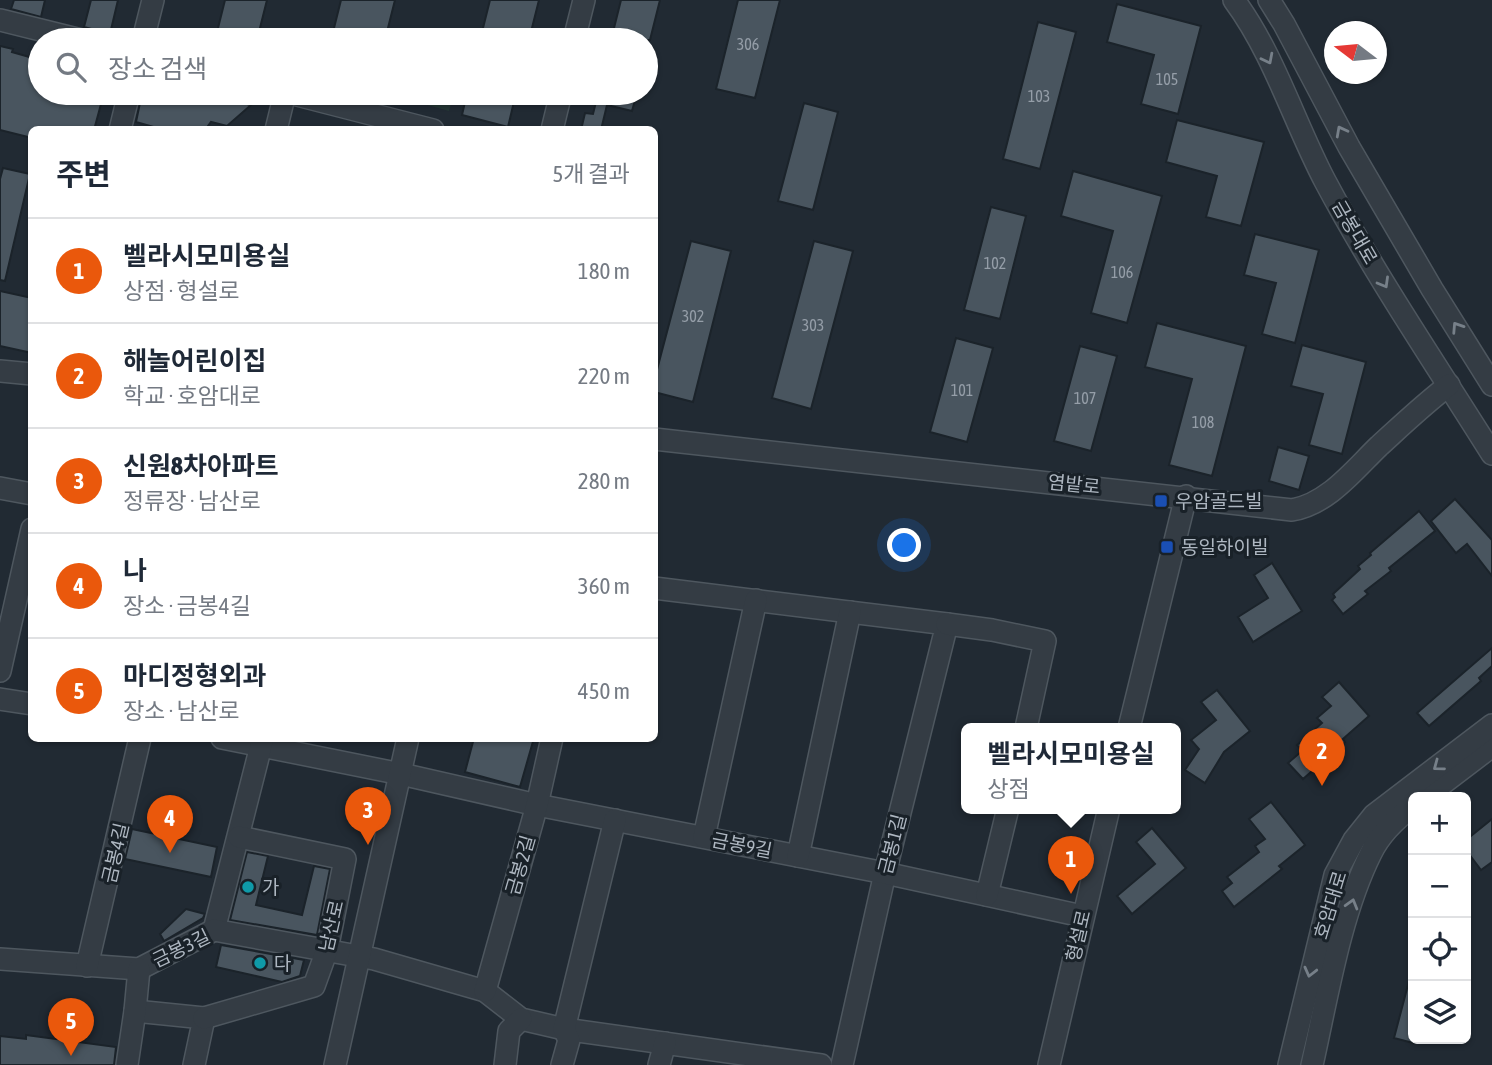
<!DOCTYPE html>
<html lang="ko">
<meta charset="utf-8">
<style>
:root{--surface:#fff;--page:#f2f2f3;--text:#1f2937;--muted:#747a83;--line:#e0e1e3;--accent:#ea580c}
body{margin:0;font-family:"Asap Condensed","Noto Sans KR",sans-serif;background:var(--page);color:var(--text)}
.controls{position:absolute;right:21px;bottom:21px;display:grid;overflow:hidden;border-radius:10px;box-shadow:0 2px 5px #0004}
.controls button{width:63px;height:63px;display:grid;place-items:center;padding:0;border:0;border-bottom:2px solid var(--line);background:var(--surface);color:var(--text);font:35px sans-serif}
.compass{position:absolute;left:1324px;top:21px;width:63px;height:63px;border-radius:50%;background:var(--surface);box-shadow:0 2px 5px #0004;rotate:286deg}
.you{position:absolute;left:905px;top:546px;width:24px;height:24px;margin:-18px;border:5px solid #fff;border-radius:50%;background:#1a73e8;box-shadow:0 0 0 10px #1a73e833}
.badge{display:grid;place-items:center;width:46px;height:46px;border-radius:50%;background:var(--accent);color:#fff;font-size:23px;font-weight:700}
.pin{position:absolute;translate:-50% -58px;filter:drop-shadow(0 2px 4px #0008)}
.pin::after{content:'';position:absolute;top:37px;width:24px;height:21px;background:inherit;clip-path:polygon(0 0,100% 0,50% 100%)}
.popup{position:absolute;left:961px;top:723px;width:220px;height:91px;box-sizing:border-box;display:grid;place-content:center;border-radius:10px;background:var(--surface);filter:drop-shadow(0 2px 5px #0005);font-size:23px;white-space:nowrap;color:var(--muted)}
.popup b{font-size:26px;color:var(--text)}
.popup::after{content:'';position:absolute;left:50%;top:100%;margin-left:-14px;border:14px solid transparent;border-top-color:var(--surface)}
.list{margin:0;padding:0;list-style:none}
h2{display:flex;justify-content:space-between;align-items:center;height:91px;margin:0;padding:0 28px;font-size:30px}
h2 small{font-size:23px;font-weight:400;color:var(--muted)}
.list li{display:grid;grid-template-columns:46px 1fr auto;gap:21px;align-items:center;box-sizing:border-box;height:105px;padding:0 28px;border-top:2px solid var(--line)}
.list b{display:block;font-size:26px;white-space:nowrap}
.list p{margin:0;font-size:23px;white-space:nowrap;color:var(--muted)}
.list em{font-size:23px;font-style:normal;color:var(--muted)}
.icon{flex:none;width:38px;height:38px;fill:none;stroke:currentColor;stroke-width:2;stroke-linecap:round;stroke-linejoin:round}
.map{position:relative;flex:none;width:1492px;height:1065px;overflow:hidden}
.search{position:absolute;background:var(--surface);box-shadow:0 2px 5px #0004;left:28px;top:28px;width:630px;height:77px;display:flex;align-items:center;gap:18px;box-sizing:border-box;padding:0 24px;border-radius:38px;color:var(--muted);font-size:26px}
.panel{position:absolute;background:var(--surface);box-shadow:0 2px 5px #0004;left:28px;top:126px;width:630px;height:616px;border-radius:10px}
.map>svg:first-child{display:block}
.green{fill:#253836}
.building{fill:#49555f;stroke:#1b232a;stroke-width:2}
.lines{fill:none;stroke-linecap:round;stroke-linejoin:round}
.minor-casing{stroke:#4e575f;stroke-width:24}
.minor{stroke:#343c44;stroke-width:21}
.oneway{stroke:#778089}
.transit-dot{fill:#1a4fb4;stroke:#192128;stroke-width:2.5}
.culture-dot{fill:#0f9aa8;stroke:#192128;stroke-width:2.5}
.labels{text-anchor:middle;stroke-width:6;stroke-linejoin:round;paint-order:stroke}
.number-label{font-size:16px;fill:#959ea8}
.street-label{font-size:19px;fill:#aeb7c1;stroke:#192128}
.poi-label{font-size:19px;fill:#aeb7c1;stroke:#192128;text-anchor:start}
</style>
<div class="map">
<svg width="1492" height="1065" viewBox="0 0 1492 1065">
<rect width="100%" height="100%" fill="#212a33"/>
<!-- green -->
<path class="green" d="M 385,93 L 454,93 L 449,111 Z"/>
<!-- building -->
<g class="building">
<path d="M 14,0 L 45,0 L 41,17 L 11,9 Z"/>
<path d="M 91,0 L 118,0 L 110,34 L 84,27 Z"/>
<path d="M 225,0 L 267,0 L 257,40 L 215,40 Z"/>
<path d="M 341,0 L 395,0 L 385,40 L 331,40 Z"/>
<path d="M 490,0 L 539,0 L 529,40 L 480,40 Z"/>
<path d="M 621,0 L 660,0 L 650,40 L 611,40 Z"/>
<path d="M 738,0 L 780,0 L 755,98 L 716,89 Z"/>
<path d="M 1117,4 L 1201,26 L 1178,114 L 1141,104 L 1154,55 L 1107,42 Z"/>
<path d="M 1038,22 L 1076,32 L 1040,169 L 1003,159 Z"/>
<path d="M 0,46 L 13,49 L 12,52 L 40,60 L 40,93 L 104,93 L 94,130 L 32,130 L 32,138 L 0,130 Z"/>
<path d="M 142,93 L 214,93 L 214,96 L 251,105 L 227,126 L 211,122 L 205,130 L 164,130 L 136,122 Z"/>
<path d="M 467,93 L 516,93 L 508,127 L 462,115 Z"/>
<path d="M 577,93 L 637,93 L 632,111 L 607,105 L 601,130 L 581,130 L 585,113 L 593,114 L 596,102 L 576,97 Z"/>
<path d="M 804,103 L 838,112 L 813,210 L 778,201 Z"/>
<path d="M 1177,120 L 1264,142 L 1241,226 L 1206,217 L 1217,176 L 1166,162 Z"/>
<path d="M 3,168 L 30,174 L 5,281 L 0,280 L 0,179 Z"/>
<path d="M 1073,171 L 1162,196 L 1127,323 L 1091,313 L 1113,231 L 1061,216 Z"/>
<path d="M 991,207 L 1026,216 L 1000,319 L 964,310 Z"/>
<path d="M 1255,234 L 1319,250 L 1295,343 L 1262,334 L 1276,283 L 1244,275 Z"/>
<path d="M 691,241 L 731,251 L 693,402 L 654,392 L 654,381 Z"/>
<path d="M 814,241 L 853,251 L 811,409 L 772,398 Z"/>
<path d="M 0,291 L 32,298 L 32,353 L 0,346 Z"/>
<path d="M 1157,323 L 1246,346 L 1212,476 L 1169,465 L 1192,379 L 1145,367 Z"/>
<path d="M 956,338 L 993,348 L 967,442 L 930,432 Z"/>
<path d="M 1302,345 L 1366,362 L 1342,454 L 1309,445 L 1323,394 L 1291,386 Z"/>
<path d="M 1080,346 L 1117,356 L 1091,451 L 1054,441 Z"/>
<path d="M 1278,447 L 1309,456 L 1299,490 L 1269,481 Z"/>
<path d="M 1455,499 L 1492,540 L 1492,576 L 1467,544 L 1456,553 L 1431,521 Z"/>
<path d="M 1419,511 L 1435,531 L 1389,568 L 1391,571 L 1365,591 L 1368,594 L 1343,614 L 1332,600 L 1335,597 L 1333,594 L 1360,569 L 1358,566 L 1371,555 L 1370,553 Z"/>
<path d="M 1272,563 L 1302,611 L 1253,642 L 1238,617 L 1268,598 L 1254,575 Z"/>
<path d="M 1492,648 L 1492,666 L 1479,678 L 1481,681 L 1429,726 L 1417,713 Z"/>
<path d="M 1339,682 L 1369,716 L 1343,739 L 1345,742 L 1303,779 L 1288,763 L 1302,751 L 1297,745 L 1322,723 L 1317,718 L 1331,706 L 1322,697 Z"/>
<path d="M 1217,690 L 1250,731 L 1224,752 L 1205,783 L 1185,770 L 1199,749 L 1191,740 L 1216,720 L 1201,702 Z"/>
<path d="M 474,738 L 534,738 L 520,787 L 465,772 Z"/>
<path d="M 1271,802 L 1305,845 L 1279,866 L 1282,869 L 1234,907 L 1222,891 L 1232,883 L 1227,877 L 1259,852 L 1255,846 L 1265,839 L 1249,819 Z"/>
<path d="M 1492,819 L 1492,862 L 1481,870 L 1466,850 L 1466,840 Z"/>
<path d="M 1152,828 L 1186,868 L 1132,914 L 1117,896 L 1155,864 L 1136,842 Z"/>
<path d="M 132,829 L 217,847 L 211,877 L 125,859 Z"/>
<path d="M 247,852 L 268,856 L 256,905 L 302,915 L 314,866 L 330,869 L 317,935 L 230,920 Z"/>
<path d="M 186,909 L 205,914 L 203,918 L 164,941 L 160,934 Z"/>
<path d="M 221,945 L 304,960 L 300,976 L 282,982 L 216,967 Z"/>
<path d="M 1409,981 L 1413,982 L 1413,1043 L 1394,1038 Z"/>
<path d="M 26,1035 L 116,1047 L 114,1065 L 0,1065 L 0,1036 L 26,1039 Z"/>
</g>
<g class="lines">
<defs>
<g id="minor">
<path d="M 1234,0 C 1274,54 1294,122 1325,181 C 1375,275 1435,363 1492,454"/>
<path d="M 1269,0 L 1284,24 L 1349,147 L 1432,289 L 1492,385"/>
<path d="M 0,20 L 81,40"/>
<path d="M 143,40 L 153,0"/>
<path d="M 574,40 L 584,0"/>
<path d="M 289,93 L 433,130"/>
<path d="M 120,130 L 129,93"/>
<path d="M 276,130 L 285,93"/>
<path d="M 552,130 L 561,93"/>
<path d="M 0,371 L 32,374"/>
<path d="M 654,439 L 1292,510 C 1328,504 1354,470 1379,446 C 1402,425 1424,404 1449,385"/>
<path d="M 0,488 L 32,494"/>
<path d="M 654,588 L 947,624 L 885,873 L 842,1065"/>
<path d="M 947,624 L 992,630 L 1045,641 L 1026,728"/>
<path d="M 0,671 L 32,529"/>
<path d="M 0,699 L 32,704"/>
<path d="M 1129,728 L 1186,496"/>
<path d="M 222,738 L 401,774 L 537,805 L 885,873 L 1082,916"/>
<path d="M 1425,797 L 1492,746"/>
<path d="M 704,837 L 756,600"/>
<path d="M 798,856 L 850,612"/>
<path d="M 987,895 L 1008,808"/>
<path d="M 214,930 L 263,738"/>
<path d="M 0,959 L 139,969 L 214,930 L 374,959 L 485,991 L 521,1019 L 564,1029 L 821,1065"/>
<path d="M 87,966 L 140,738"/>
<path d="M 485,991 L 537,805 L 552,738"/>
<path d="M 135,1011 L 204,1018 L 194,1065"/>
<path d="M 204,1018 L 314,986 L 327,950 L 345,859 L 239,837"/>
<path d="M 127,1065 L 135,1011 L 139,969"/>
<path d="M 335,1065 L 408,738"/>
<path d="M 505,1065 L 509,1031 L 521,1019"/>
<path d="M 562,1065 L 569,1040 L 564,1029 L 615,820"/>
<path d="M 659,1065 L 665,1043"/>
<path d="M 1049,1065 L 1109,808"/>
<path d="M 1289,1065 L 1335,875 L 1354,840 L 1374,815 L 1492,725"/>
<path d="M 1312,1065 C 1327,998 1340,915 1371,853 C 1380,834 1397,818 1413,806"/>
</g>
</defs>
<!-- minor casing -->
<use href="#minor" class="minor-casing"/>
<!-- minor -->
<use href="#minor" class="minor"/>
</g>
<!-- one-way arrows -->
<defs><path id="oneway-chevron" d="M-2-3.5L2.5 0L-2 3.5" fill="none" stroke-width="1.6" stroke-linecap="round" stroke-linejoin="round" transform="scale(1.75)"/></defs>
<g class="oneway">
<use href="#oneway-chevron" transform="translate(1268 59) rotate(63)"/>
<use href="#oneway-chevron" transform="translate(1341 131) rotate(-118)"/>
<use href="#oneway-chevron" transform="translate(1384 283) rotate(60)"/>
<use href="#oneway-chevron" transform="translate(1457 327) rotate(-123)"/>
<use href="#oneway-chevron" transform="translate(1438 766) rotate(143)"/>
<use href="#oneway-chevron" transform="translate(1352 904) rotate(-74)"/>
<use href="#oneway-chevron" transform="translate(1310 972) rotate(104)"/>
</g>
<!-- markers -->
<g class="transit-dot">
<rect x="1154" y="494" width="14" height="14" rx="3.5"/>
<rect x="1160" y="540" width="14" height="14" rx="3.5"/>
</g>
<g class="culture-dot">
<circle cx="248" cy="887" r="7"/>
<circle cx="260" cy="963" r="7"/>
</g>
<g class="labels">
<!-- number labels -->
<g class="number-label">
<text x="748" y="50">306</text>
<text x="1167" y="85">105</text>
<text x="1039" y="102">103</text>
<text x="995" y="269">102</text>
<text x="1122" y="278">106</text>
<text x="693" y="322">302</text>
<text x="813" y="331">303</text>
<text x="962" y="396">101</text>
<text x="1085" y="404">107</text>
<text x="1203" y="428">108</text>
</g>
<!-- street labels -->
<g class="street-label">
<text transform="translate(1355 232) rotate(60)" y="7">금봉대로</text>
<text transform="translate(1074 484) rotate(6)" y="7">염밭로</text>
<text transform="translate(892 844) rotate(-76)" y="7">금봉1길</text>
<text transform="translate(742 845) rotate(11)" y="7">금봉9길</text>
<text transform="translate(115 853) rotate(-77)" y="7">금봉4길</text>
<text transform="translate(520 865) rotate(-74)" y="7">금봉2길</text>
<text transform="translate(1330 905) rotate(-73)" y="7">호암대로</text>
<text transform="translate(331 926) rotate(-77)" y="7">남산로</text>
<text transform="translate(1078 936) rotate(-77)" y="7">형설로</text>
<text transform="translate(181 948) rotate(-26)" y="7">금봉3길</text>
</g>
<!-- poi labels -->
<g class="poi-label">
<text x="1175" y="508">우암골드빌</text>
<text x="1181" y="554">동일하이빌</text>
<text x="262" y="894">가</text>
<text x="274" y="970">다</text>
</g>
</g>
</svg>
<div class="controls">
<button>+</button>
<button>−</button>
<button><svg class="icon" aria-label="locate" viewBox="0 0 24 24"><circle cx="12" cy="12" r="6"/><path d="M12 2v4M12 18v4M2 12h4M18 12h4"/></svg></button>
<button><svg class="icon" aria-label="layers" viewBox="0 0 24 24"><path d="M12 4l9 5-9 5-9-5zM3 14l9 5 9-5"/></svg></button>
</div>
<svg class="compass" viewBox="-18 -18 36 36"><path d="M0-13l5 13h-10z" fill="#e53935"/><path d="M0 13l5-13h-10z" fill="#747a83"/></svg>
<div class="you"></div>
<div class="pin badge" style="left:1071px;top:894px">1</div>
<div class="popup"><b>벨라시모미용실</b>상점</div>
<div class="pin badge" style="left:1322px;top:786px">2</div>
<div class="pin badge" style="left:368px;top:845px">3</div>
<div class="pin badge" style="left:170px;top:853px">4</div>
<div class="pin badge" style="left:71px;top:1056px">5</div>
<div class="search"><svg class="icon" aria-label="search" viewBox="0 0 24 24"><circle cx="10" cy="10" r="6"/><path d="M15 15l6 6"/></svg>장소 검색</div>
<section class="panel">
<h2>주변<small>5개 결과</small></h2>
<ul class="list">
<li><span class="badge">1</span><div><b>벨라시모미용실</b><p>상점 · 형설로</p></div><em>180 m</em></li>
<li><span class="badge">2</span><div><b>해놀어린이집</b><p>학교 · 호암대로</p></div><em>220 m</em></li>
<li><span class="badge">3</span><div><b>신원8차아파트</b><p>정류장 · 남산로</p></div><em>280 m</em></li>
<li><span class="badge">4</span><div><b>나</b><p>장소 · 금봉4길</p></div><em>360 m</em></li>
<li><span class="badge">5</span><div><b>마디정형외과</b><p>장소 · 남산로</p></div><em>450 m</em></li>
</ul>
</section>
</div>
